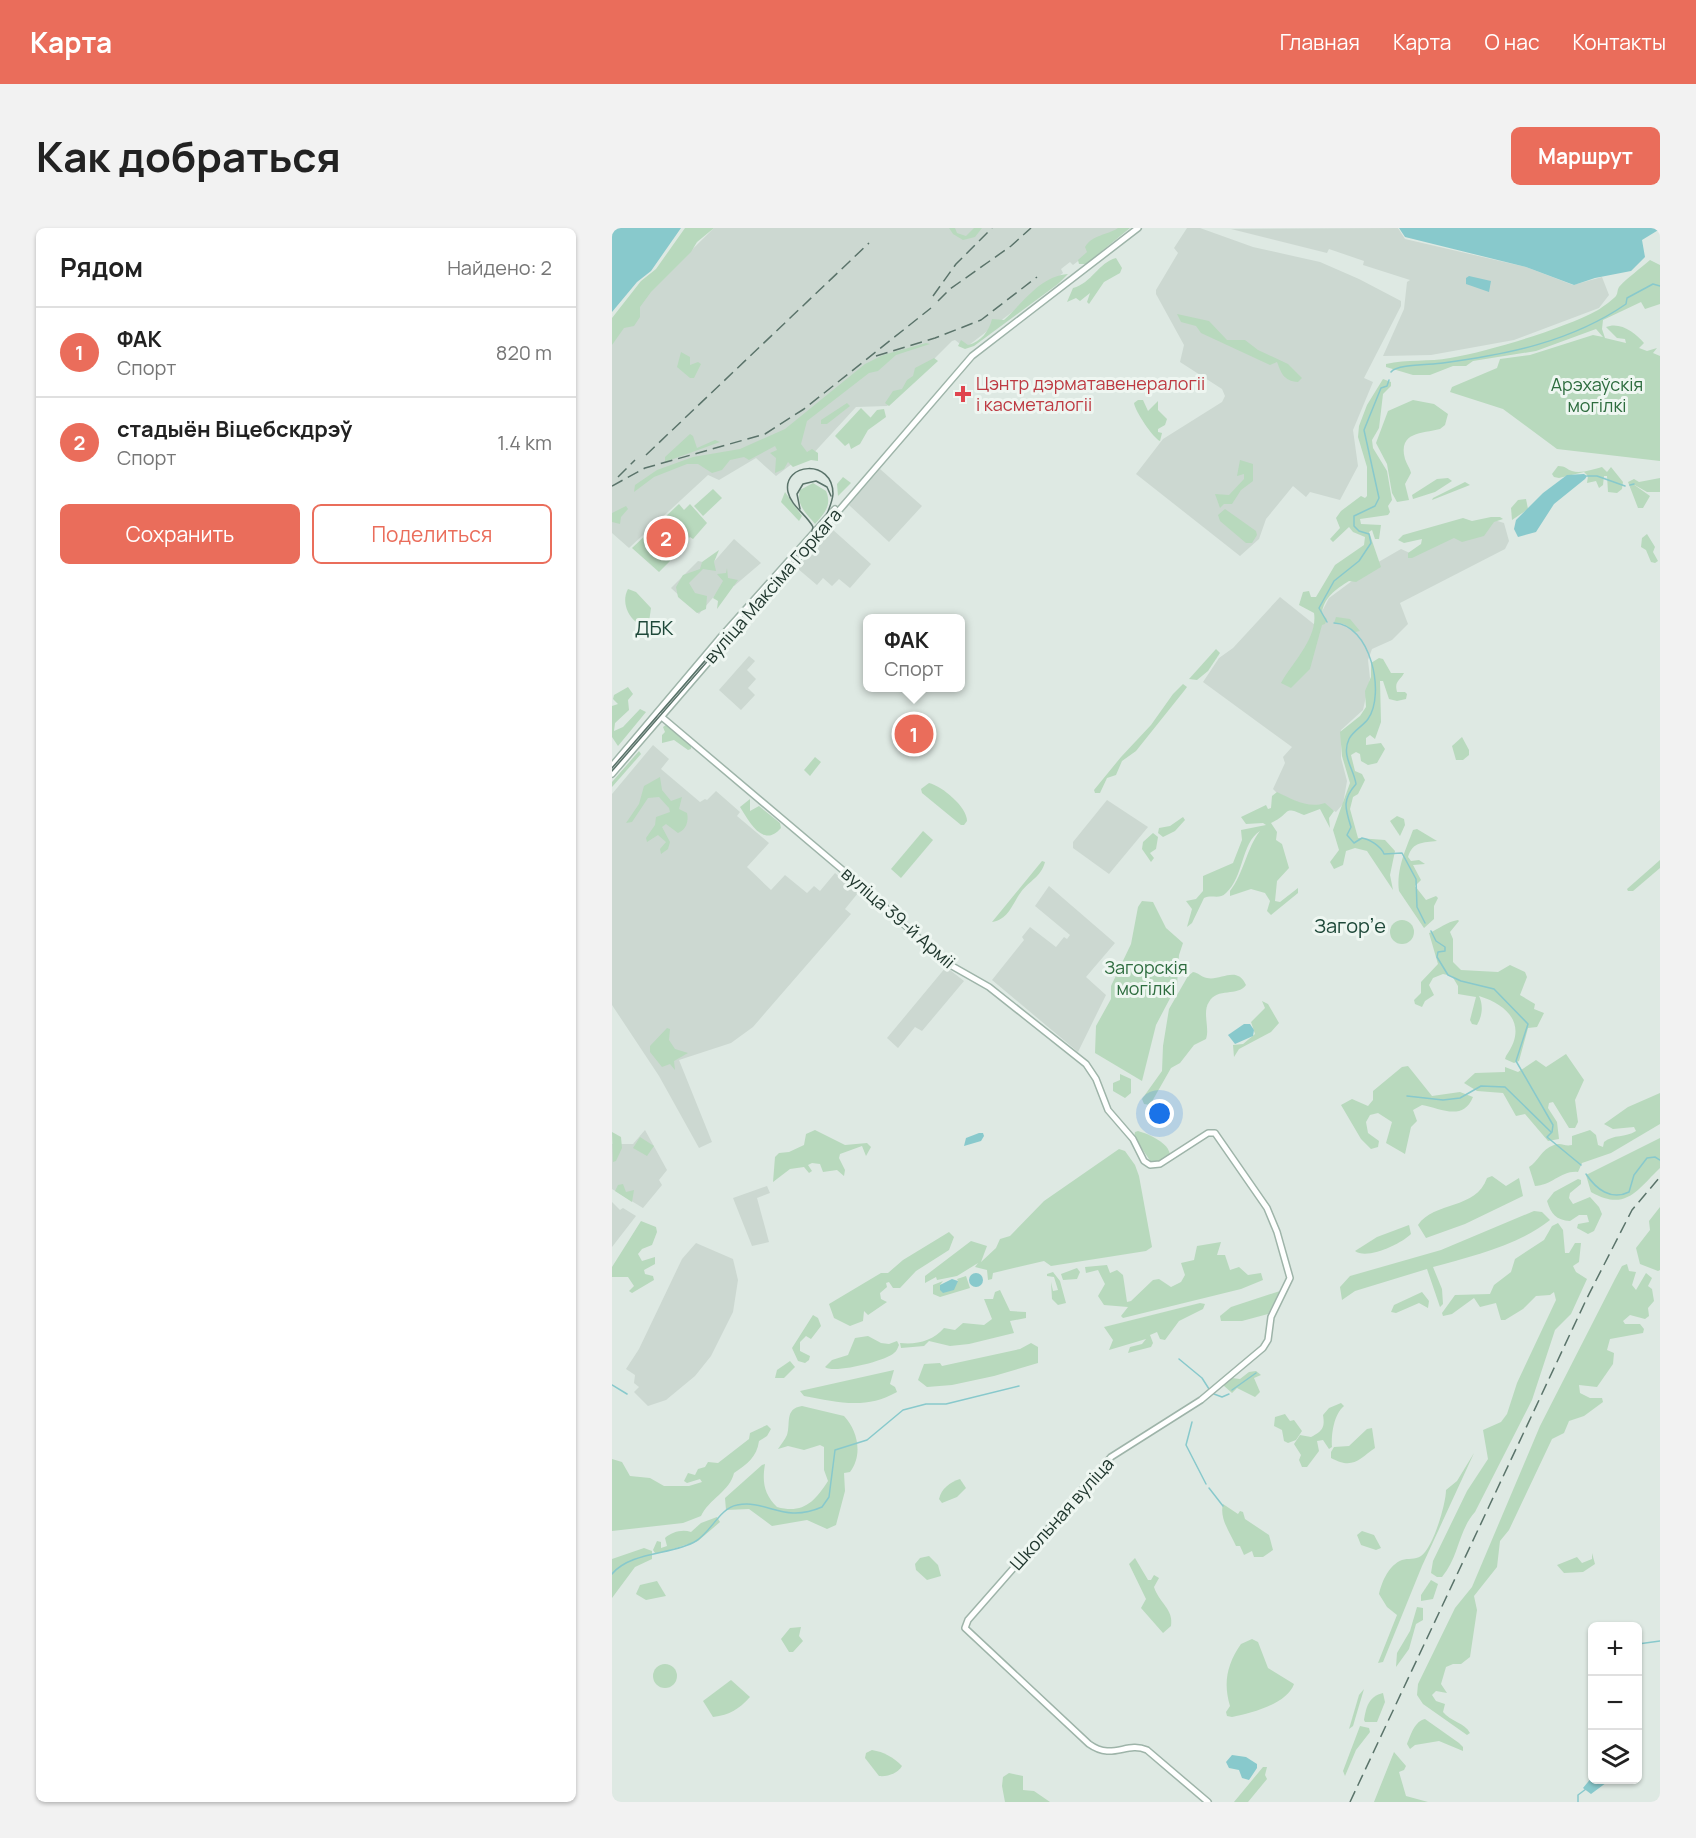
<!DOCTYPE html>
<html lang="ru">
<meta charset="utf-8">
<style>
:root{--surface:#fff;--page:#f2f2f2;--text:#222;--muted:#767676;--line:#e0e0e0;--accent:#ea6d5b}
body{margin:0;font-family:Manrope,sans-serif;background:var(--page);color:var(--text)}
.controls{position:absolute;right:18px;bottom:18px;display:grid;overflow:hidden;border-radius:9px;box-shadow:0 2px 4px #0004}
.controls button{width:54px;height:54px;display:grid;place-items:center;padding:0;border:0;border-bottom:2px solid var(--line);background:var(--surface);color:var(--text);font:30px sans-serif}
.you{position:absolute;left:548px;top:886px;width:21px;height:21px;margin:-15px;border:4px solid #fff;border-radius:50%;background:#1a73e8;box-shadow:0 0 0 9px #1a73e833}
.badge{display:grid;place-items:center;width:39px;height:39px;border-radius:50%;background:var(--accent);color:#fff;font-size:20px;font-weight:700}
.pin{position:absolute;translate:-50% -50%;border:3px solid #fff;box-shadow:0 2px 6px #0006}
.popup{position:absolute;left:251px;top:386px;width:102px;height:78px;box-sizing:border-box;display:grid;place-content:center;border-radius:9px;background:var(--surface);filter:drop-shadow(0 2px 4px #0005);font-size:20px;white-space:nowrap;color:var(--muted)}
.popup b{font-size:22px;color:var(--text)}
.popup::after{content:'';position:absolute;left:50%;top:100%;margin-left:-12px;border:12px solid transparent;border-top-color:var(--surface)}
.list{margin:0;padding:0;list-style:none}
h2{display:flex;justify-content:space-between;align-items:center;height:78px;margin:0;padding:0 24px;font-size:26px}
h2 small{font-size:20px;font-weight:400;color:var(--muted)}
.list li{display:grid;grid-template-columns:39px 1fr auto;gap:18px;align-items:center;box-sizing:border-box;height:90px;padding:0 24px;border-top:2px solid var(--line)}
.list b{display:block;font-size:22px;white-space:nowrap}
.list p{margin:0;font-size:20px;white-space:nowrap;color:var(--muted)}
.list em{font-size:20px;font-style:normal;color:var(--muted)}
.actions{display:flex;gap:12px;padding:18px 24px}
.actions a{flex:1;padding:14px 0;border:2px solid var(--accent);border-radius:9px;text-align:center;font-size:21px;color:var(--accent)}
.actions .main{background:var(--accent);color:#fff}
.icon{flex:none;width:33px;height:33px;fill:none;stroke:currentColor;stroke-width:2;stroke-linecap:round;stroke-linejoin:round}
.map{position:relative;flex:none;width:1048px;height:1574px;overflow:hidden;border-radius:9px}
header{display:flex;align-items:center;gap:36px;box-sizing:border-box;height:84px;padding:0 30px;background:var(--accent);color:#fff}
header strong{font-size:28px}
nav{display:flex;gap:33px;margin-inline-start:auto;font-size:21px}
.intro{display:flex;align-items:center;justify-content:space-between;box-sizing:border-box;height:144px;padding:0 36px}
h1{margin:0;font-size:42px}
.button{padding:15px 27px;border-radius:9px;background:var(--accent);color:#fff;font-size:21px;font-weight:700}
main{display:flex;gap:36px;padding:0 36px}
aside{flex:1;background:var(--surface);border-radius:9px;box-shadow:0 2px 4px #0004}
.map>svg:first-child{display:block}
.built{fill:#ccd8d1}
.green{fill:#b8d9bd}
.water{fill:#88c9cc}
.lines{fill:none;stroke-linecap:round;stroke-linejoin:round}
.stream{stroke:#88c9cc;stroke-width:1.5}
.secondary-casing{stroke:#9eb4a9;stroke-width:8}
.secondary{stroke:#fff;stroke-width:5}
.tram{stroke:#5a736a;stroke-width:1.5}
.rail{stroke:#5a736a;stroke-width:1.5;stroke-dasharray:12 6;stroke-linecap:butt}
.health-dot{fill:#e0444e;stroke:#eef6f1;stroke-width:2}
.labels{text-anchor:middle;stroke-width:6;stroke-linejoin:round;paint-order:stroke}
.health-label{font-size:18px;fill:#be3a42;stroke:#eef6f1;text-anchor:start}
.park-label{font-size:18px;fill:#2d6c3e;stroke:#eef6f1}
.street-label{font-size:18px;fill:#20372e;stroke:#eef6f1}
.neighbourhood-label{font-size:20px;fill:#1e4839;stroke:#eef6f1}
</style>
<header>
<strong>Карта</strong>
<nav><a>Главная</a><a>Карта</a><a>О нас</a><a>Контакты</a></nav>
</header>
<div class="intro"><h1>Как добраться</h1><a class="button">Маршрут</a></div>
<main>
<aside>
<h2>Рядом<small>Найдено: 2</small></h2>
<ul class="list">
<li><span class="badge">1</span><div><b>ФАК</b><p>Спорт</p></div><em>820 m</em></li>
<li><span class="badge">2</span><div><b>стадыён Віцебскдрэў</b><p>Спорт</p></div><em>1.4 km</em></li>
</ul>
<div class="actions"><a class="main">Сохранить</a><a>Поделиться</a></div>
</aside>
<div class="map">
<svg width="1048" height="1574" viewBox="0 0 1048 1574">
<rect width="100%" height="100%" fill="#dee9e3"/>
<!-- built -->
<g class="built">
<path d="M 102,0 L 509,0 L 461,37 L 458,34 L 449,41 L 451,45 L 357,117 L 352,119 L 343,112 L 340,113 L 275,178 L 244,179 L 198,229 L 189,229 L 164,248 L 144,230 L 107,252 L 96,247 L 17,320 L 0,305 L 0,116 L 36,65 Z"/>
<path d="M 575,0 L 588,0 L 641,19 L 708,34 L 747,51 L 789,73 L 789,78 L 752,150 L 761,154 L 741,202 L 746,238 L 728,272 L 698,264 L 694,269 L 681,258 L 654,291 L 647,311 L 628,328 L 524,246 L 551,211 L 610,174 L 613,168 L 610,161 L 568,134 L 572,117 L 544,66 L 544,62 L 566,25 L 562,20 Z"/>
<path d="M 786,0 L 793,11 L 914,39 L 961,57 L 990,49 L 997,67 L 987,80 L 902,112 L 819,127 L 771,128 L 792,81 L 795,54 L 798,52 L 751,37 L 752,33 L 717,21 L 715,25 L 619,1 Z"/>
<path d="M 268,241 L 310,278 L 277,314 L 237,277 Z"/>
<path d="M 882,292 L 892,295 L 897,313 L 893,321 L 788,375 L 796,396 L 780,412 L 760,421 L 756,432 L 758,450 L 751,482 L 729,502 L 729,530 L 735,553 L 731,576 L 724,584 L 711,577 L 701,581 L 665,565 L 661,561 L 673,535 L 671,529 L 680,519 L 591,454 L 607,430 L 621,420 L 668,369 L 703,397 L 717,370 L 763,336 L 789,321 L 800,326 Z"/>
<path d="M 220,301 L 259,336 L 238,360 L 227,351 L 220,358 L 211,350 L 205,357 L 185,340 Z"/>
<path d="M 122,311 L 149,335 L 122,358 L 116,352 L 87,386 L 59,360 L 86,333 L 100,336 Z"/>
<path d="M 137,428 L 143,433 L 135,442 L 144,451 L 136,460 L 143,467 L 129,482 L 107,462 Z"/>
<path d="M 41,517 L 57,531 L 49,541 L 88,574 L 93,571 L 95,572 L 104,563 L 128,584 L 125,588 L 157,615 L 135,639 L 159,662 L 173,647 L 195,665 L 202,658 L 208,663 L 223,645 L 246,665 L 233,681 L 239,686 L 141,799 L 119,815 L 67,832 L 100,914 L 87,920 L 47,848 L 0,777 L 0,566 Z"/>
<path d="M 495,572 L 536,599 L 497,646 L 461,620 L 461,614 Z"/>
<path d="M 437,658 L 503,715 L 474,749 L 494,767 L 466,824 L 380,752 L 412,712 L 410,709 L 418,699 L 444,719 L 452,709 L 455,711 L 458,707 L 423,678 Z"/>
<path d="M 334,739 L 352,753 L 310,803 L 303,799 L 286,820 L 275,810 Z"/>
<path d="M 33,902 L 55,942 L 47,952 L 50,957 L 31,980 L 0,961 L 0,916 L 21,916 Z"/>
<path d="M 155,958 L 158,965 L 145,970 L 157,1014 L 140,1018 L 121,970 Z"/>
<path d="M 0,974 L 8,982 L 11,980 L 24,988 L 0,1019 Z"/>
<path d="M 84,1015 L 121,1031 L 126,1052 L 121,1084 L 99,1128 L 83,1148 L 54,1172 L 36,1178 L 22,1164 L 27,1159 L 22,1155 L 23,1147 L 14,1141 L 27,1121 L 70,1031 Z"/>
</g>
<!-- green -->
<g class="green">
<path d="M 73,0 L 102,0 L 85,14 L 79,24 L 39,64 L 28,79 L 28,89 L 22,98 L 12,100 L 0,117 L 0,90 L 29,53 L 44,41 Z"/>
<path d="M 337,0 L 343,0 L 345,5 L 354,8 L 362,0 L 370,0 L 363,9 L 351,12 L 341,6 Z"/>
<path d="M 506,0 L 518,0 L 474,36 L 467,36 L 466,32 L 475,24 L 473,19 C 481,6 494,8 506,0 Z"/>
<path d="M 504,30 L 510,40 L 508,45 L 492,54 L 477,76 L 475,74 L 478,65 L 468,73 L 464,70 L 455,74 L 461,60 C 480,55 486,35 504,30 Z"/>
<path d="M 1038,32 L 1048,37 L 1048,76 L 1033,81 L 1029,74 L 991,92 L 990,101 L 993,110 L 1014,115 L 1013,111 L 1005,110 L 994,99 C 1008,93 1024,105 1032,115 L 1027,120 L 1035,123 L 1045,120 L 1041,125 L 1048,128 L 1048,233 L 945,221 L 891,181 L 838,164 L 840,159 L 885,140 L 888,131 L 918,127 L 981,107 L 991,109 L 984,101 L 924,123 L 861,133 L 854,138 L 841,138 L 818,147 L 801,147 L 774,139 L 774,136 C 795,131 817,134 838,130 C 878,123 951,101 986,82 C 991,79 1000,72 1004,68 C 1006,65 1005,62 1007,59 C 1016,49 1028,41 1038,32 Z"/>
<path d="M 456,46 L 446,56 L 362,118 L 353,121 L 346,118 L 349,112 L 356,117 C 369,114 377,103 380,91 L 392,92 C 411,75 428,48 456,46 Z"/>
<path d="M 565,86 L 597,93 L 615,112 L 633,112 L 646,122 L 676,136 L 690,150 L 686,154 C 671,153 669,144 665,134 L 658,137 L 589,105 L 584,98 L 569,94 Z"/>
<path d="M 314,115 L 318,116 L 284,127 L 266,143 L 257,145 L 195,193 L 189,216 L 195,224 L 200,221 L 206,225 L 206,233 L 199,232 L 181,239 L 176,234 L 172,241 L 163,245 L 164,230 L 158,225 L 165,222 L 163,218 L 137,232 L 132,229 L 118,232 L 110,242 L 100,245 L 86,236 L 75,236 L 42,249 L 22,264 L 23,257 L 45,242 L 81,229 L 128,221 L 173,201 L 253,136 L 271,127 Z"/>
<path d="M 69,124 L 78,129 L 78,137 L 86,134 L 89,136 L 82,150 L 78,150 L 65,139 Z"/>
<path d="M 322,130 L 326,133 L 277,178 L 273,175 L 281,163 L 290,161 L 295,152 L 301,148 L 303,140 Z"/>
<path d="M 771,151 L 779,154 L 779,158 L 771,166 L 767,200 L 760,212 L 761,220 L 775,243 L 780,272 L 776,278 L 778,284 L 776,287 L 748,291 L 749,296 L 769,297 L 767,311 L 763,311 L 760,302 L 757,304 L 769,339 L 744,354 L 737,353 C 724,361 711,370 710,386 L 715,391 L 713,396 L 710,397 L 698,441 L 679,460 L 669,455 C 680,435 706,410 702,385 L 687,377 L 691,364 L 697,363 L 699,369 L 704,369 L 723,337 L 752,317 L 753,309 L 741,304 L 737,299 L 721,314 L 718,311 L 728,300 L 724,290 L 729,283 L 749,268 L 753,270 L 755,268 L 755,239 L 746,209 L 747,198 L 755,177 Z"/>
<path d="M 526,172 L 531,172 L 536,183 L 546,173 L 546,182 L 555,191 L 553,197 L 546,201 L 546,204 L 550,205 L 548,213 C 541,210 523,183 522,175 Z"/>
<path d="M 801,172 L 822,176 L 836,186 L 833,197 L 828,201 C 810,206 786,203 793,231 C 795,237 798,240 799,245 L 793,256 L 797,272 L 785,274 L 780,265 L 775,236 L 764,215 L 776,183 Z"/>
<path d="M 235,175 L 238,178 L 215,196 L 209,196 L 209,192 Z"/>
<path d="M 249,180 L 259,190 L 243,208 L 265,182 L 272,181 L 274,189 L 256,202 L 248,216 L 239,221 L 237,215 L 233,218 L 223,208 Z"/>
<path d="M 78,206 L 81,208 L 85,220 L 103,212 L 108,214 L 53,234 L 53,229 Z"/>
<path d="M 628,232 L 641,236 L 641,253 L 629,262 L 620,276 L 612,276 L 608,280 L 603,266 L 617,267 L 632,251 L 632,246 L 625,248 Z"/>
<path d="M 946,238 C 954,238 954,241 960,243 C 969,246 982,241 990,239 L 995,244 L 999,239 L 1011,254 L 1010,261 L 1005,265 L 996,264 L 995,248 L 992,248 L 991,257 L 987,260 L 984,253 L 975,255 L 976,248 L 972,244 L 947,250 L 942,249 L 940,246 Z"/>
<path d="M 231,249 L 239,255 L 226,268 L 225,256 Z"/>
<path d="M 1048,250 L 1048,264 L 1035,264 L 1021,256 L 1038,268 L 1031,280 L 1026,280 L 1016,254 L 1022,251 L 1027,254 Z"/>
<path d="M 825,251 L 836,250 L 840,253 L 823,264 L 801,271 L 800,267 Z"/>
<path d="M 853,254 L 858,257 L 820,272 L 821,270 Z"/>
<path d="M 201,255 L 214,263 C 220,277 213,285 203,296 C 194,285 184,277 188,262 Z"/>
<path d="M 101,261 L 110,270 L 91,288 L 82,278 Z"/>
<path d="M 173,264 L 190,288 L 187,293 L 169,274 Z"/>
<path d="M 914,271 L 916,281 L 900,292 L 899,280 L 906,272 Z"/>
<path d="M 67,276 L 72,282 L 78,276 L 95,295 L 81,311 L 78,309 L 57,330 L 59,332 L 47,344 L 20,320 Z"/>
<path d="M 14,278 L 16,281 L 9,289 L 8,296 L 0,294 L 0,285 Z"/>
<path d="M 613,281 L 644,303 L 645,307 L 640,315 L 634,315 L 608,293 L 606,287 Z"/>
<path d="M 879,289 L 888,289 L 891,291 L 882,294 L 872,308 L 850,314 L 842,310 L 800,330 L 796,330 L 796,325 L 809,316 L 810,311 L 792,315 L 786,312 L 791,307 L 851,290 L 860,293 Z"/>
<path d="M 1035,306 L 1043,319 L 1041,324 L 1046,333 L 1043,335 L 1039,334 L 1034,322 L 1029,319 L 1030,310 Z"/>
<path d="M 107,322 L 102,334 L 104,343 L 91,341 L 77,355 L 83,365 L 95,368 L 94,381 L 85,385 L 66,369 L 64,359 L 71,347 L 88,341 L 90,334 Z"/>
<path d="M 115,340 L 116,350 L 126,352 L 105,381 L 106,373 L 101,370 L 111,353 L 105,346 L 114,345 Z"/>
<path d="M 16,361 L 24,364 L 39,380 L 37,394 L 33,398 C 18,395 8,375 16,361 Z"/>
<path d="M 724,389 L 738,391 L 748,403 L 743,404 L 732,396 L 722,395 Z"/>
<path d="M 604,421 L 608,425 L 596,443 L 585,452 L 577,451 Z"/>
<path d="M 767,430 L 771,431 L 779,445 L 792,445 C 788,453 782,453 785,464 L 793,464 L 795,466 L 794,471 L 785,473 L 777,471 L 771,453 L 768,453 L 769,494 L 763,511 L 758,507 L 754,510 L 754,517 L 769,515 L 773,521 L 765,535 L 756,537 L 749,533 L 748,526 L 744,524 L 739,527 L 743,543 L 750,546 L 753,552 L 746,566 L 741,569 L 738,581 L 746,610 L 773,612 L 783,623 L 778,647 L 781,662 L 755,623 L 743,620 L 734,623 L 731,637 L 722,641 L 718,634 L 727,622 L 721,602 L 738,555 L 730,528 L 728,504 L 748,488 L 754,479 L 753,463 L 759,449 L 759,435 Z"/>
<path d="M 571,456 L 575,459 L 572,463 L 524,523 L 510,533 L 504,547 L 495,550 L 488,565 L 483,565 L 482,562 L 509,529 L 539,497 L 561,466 Z"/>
<path d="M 16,459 L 21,466 L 16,472 L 17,482 L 3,495 L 2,503 L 11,499 L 28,481 L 34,484 L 6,518 L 0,509 L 0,478 L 6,476 L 1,471 L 2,467 Z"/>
<path d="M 55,496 L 79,516 L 79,521 L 76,522 L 62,512 L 50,515 L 50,507 L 53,504 L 51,499 Z"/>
<path d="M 850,509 L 857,522 L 857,527 L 851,532 L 844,532 L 840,518 Z"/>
<path d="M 27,523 L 29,526 L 0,559 L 0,554 Z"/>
<path d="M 203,529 L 209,534 L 198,548 L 192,542 Z"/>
<path d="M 48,549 L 50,562 L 59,573 L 70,569 L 67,581 L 75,585 C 77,593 74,602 66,605 L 54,596 L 50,599 L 58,614 L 56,621 L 49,626 L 48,621 L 54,614 L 46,607 L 35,614 L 34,610 L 43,597 L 44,589 L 58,584 L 57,580 L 47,569 L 36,570 L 20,594 L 14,595 L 27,576 L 32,558 Z"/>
<path d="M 317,555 C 330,558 355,579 355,593 L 352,597 L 349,597 L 310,565 L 309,561 Z"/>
<path d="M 665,564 C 680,571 696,581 713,575 L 722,583 L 717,590 L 718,600 L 708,581 L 692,587 C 670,577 680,585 659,595 L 665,604 L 664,612 L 670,616 L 677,640 L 665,653 L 663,673 L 668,674 L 686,660 L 686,665 L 659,687 L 655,683 L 658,673 L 653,665 L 639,661 L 618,668 L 618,663 C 632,645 635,619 648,603 C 629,615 632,649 614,665 C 607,672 600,666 592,670 L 580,695 L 575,699 L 580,681 L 574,673 L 584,671 L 591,663 L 591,648 L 621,635 L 630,612 L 629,602 L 654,597 L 651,595 L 634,596 L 629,589 L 654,577 L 656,581 L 659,580 L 660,568 Z"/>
<path d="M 138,571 L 138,583 L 147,578 L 168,595 L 169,600 C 151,621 137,593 128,579 Z"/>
<path d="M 785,588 L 792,591 L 793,597 L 788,608 L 778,593 Z"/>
<path d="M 571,589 L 573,592 L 563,603 L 551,609 L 546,605 L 547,600 L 558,598 Z"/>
<path d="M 805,601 L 825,613 C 811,615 801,613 796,629 L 799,633 L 807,632 L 813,636 L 801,637 L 809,652 L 803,658 L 814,672 L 824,668 L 826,670 L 822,678 L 822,691 L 812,700 L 787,663 C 784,641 794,621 801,602 Z"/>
<path d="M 311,603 L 321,612 L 289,650 L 279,641 Z"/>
<path d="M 541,605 L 546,609 L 544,621 L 538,625 L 542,630 L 539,634 L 530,621 L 531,614 Z"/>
<path d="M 1048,632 L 1048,640 L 1021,663 L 1016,663 L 1015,661 Z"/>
<path d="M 430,633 L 433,634 C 429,649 417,653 409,664 C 400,676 397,691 380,694 Z"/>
<path d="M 530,673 L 541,674 L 554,700 L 571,715 L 567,727 L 565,757 L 544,797 L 530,853 L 483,825 L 484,798 L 499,771 L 499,758 L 519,716 L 526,679 Z"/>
<path d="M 846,692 L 847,693 L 838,704 L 841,711 L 841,734 L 849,742 L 886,744 L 898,737 L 913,744 L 915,749 L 908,767 L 923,776 L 922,781 L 932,785 L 925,799 L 916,800 L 907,833 L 902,835 L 893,831 L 894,828 C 915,799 899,778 867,768 C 871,776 871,787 865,797 L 860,796 L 858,792 L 864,769 L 846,766 L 846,758 L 840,748 L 831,746 L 821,750 L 817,757 L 822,767 L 813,773 L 810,779 L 803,776 L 802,772 L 809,765 L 809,754 L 826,736 L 817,705 C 827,701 834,694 846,692 Z"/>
<circle cx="790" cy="704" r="12"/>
<path d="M 581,744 C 587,745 589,749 595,750 C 609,753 625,737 634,757 C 626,769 605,759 597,774 C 590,784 598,800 594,811 L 582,817 L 568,835 L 559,840 L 538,877 L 532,876 L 530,871 L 550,843 L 551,818 L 557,781 L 576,748 Z"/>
<path d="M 650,773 L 656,776 L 667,795 L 659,804 L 627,821 L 622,829 L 621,817 L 631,816 L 643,806 L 639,794 L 653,780 Z"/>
<path d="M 55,800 L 58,801 L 57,812 L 63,821 L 76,825 L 62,833 L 63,842 L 58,836 L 50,839 L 38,824 L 38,818 Z"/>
<path d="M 954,826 L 972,852 L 963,872 L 966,894 L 963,900 L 957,900 L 941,874 L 937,875 L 936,880 L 945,894 L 947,911 L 936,913 L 913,886 L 904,888 L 891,865 L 865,863 L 852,855 L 863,845 L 893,844 L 893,839 L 906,844 L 924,832 L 934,839 Z"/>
<path d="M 796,838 L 820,868 L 848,864 L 861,869 C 851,894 828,880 810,877 L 801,882 L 805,893 L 799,899 L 793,926 L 774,915 L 780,894 L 766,885 L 758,887 L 754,894 L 756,905 L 767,913 L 766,919 L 759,921 L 749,911 L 729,877 L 740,871 L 756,878 L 761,872 L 761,863 L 790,839 Z"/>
<path d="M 508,846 L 519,851 L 519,865 L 513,870 L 501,863 L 501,855 L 508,852 Z"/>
<path d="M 1048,865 L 1048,896 L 999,925 L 970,935 L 966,944 C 950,942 939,958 923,958 L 917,939 C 926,934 929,921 942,917 C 950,914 952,919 960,917 L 960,908 L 978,902 L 984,907 L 986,917 L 991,919 L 992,914 C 1002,906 1013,910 1024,903 L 1022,899 L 1001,901 L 992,896 L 1016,879 Z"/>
<path d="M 203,902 L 233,917 L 255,915 L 259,919 L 254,928 L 250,918 L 228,926 L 227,930 L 233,942 L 232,948 L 225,942 L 211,944 L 208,936 L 200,935 L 196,937 L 200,943 L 197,945 L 192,939 L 178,941 L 161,954 L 163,929 L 167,925 L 177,924 L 192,917 L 194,906 Z"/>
<path d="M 526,903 C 537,906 557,915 558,927 L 545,935 L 539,934 L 522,909 L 523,904 Z"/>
<path d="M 0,904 L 9,909 L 10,920 L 4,933 L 1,934 Z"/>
<path d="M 28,909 L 42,918 L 35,928 L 21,920 Z"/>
<path d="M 1048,910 L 1048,940 C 1025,962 1014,984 979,964 L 974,947 Z"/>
<path d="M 507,921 L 513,923 L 523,937 L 527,948 L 540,1019 L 534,1023 L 439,1038 L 432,1033 L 381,1045 L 380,1051 L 376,1052 L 375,1042 L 363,1039 L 366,1035 L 345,1048 L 325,1052 L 324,1049 L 313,1055 L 313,1048 L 359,1013 L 375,1018 L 369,1034 L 384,1020 L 388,1011 L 398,1008 L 432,973 Z"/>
<path d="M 880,948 L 894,958 L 907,950 L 911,968 L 853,996 L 814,1010 L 806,997 C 822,973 864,982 875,950 Z"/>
<path d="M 966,951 L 969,952 L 969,956 L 958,965 L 957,970 L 961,976 L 978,969 L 987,979 L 990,986 L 982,1003 L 976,1006 L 965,1000 L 966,996 L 977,994 L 975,987 L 967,987 L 958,993 C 944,992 939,986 935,973 L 942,964 Z"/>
<path d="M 11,956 L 14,964 L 22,962 L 20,974 L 3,963 L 6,957 Z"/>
<path d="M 1048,979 L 1048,1042 L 1046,1043 L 1028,1036 L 1024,1020 L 1038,1002 L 1037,993 Z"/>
<path d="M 922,983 L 930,984 L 938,992 C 907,1017 860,1028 821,1039 L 830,1061 L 831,1076 L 828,1079 L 815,1041 L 743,1063 L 730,1072 L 728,1059 L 738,1048 L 829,1022 Z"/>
<path d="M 29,993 L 44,999 L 45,1004 L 40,1017 L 30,1021 L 26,1026 L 30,1033 L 43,1029 L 43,1036 L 32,1042 L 33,1046 L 41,1048 L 42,1052 L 20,1065 L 17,1063 L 22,1058 L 16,1049 L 0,1049 L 0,1039 Z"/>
<path d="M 946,995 L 951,1002 L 953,1025 L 957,1025 L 963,1015 L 969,1015 L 967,1034 L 961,1038 L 964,1044 L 975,1051 L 959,1086 L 943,1102 L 920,1172 L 863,1284 C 846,1303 847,1329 830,1349 L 825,1349 L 819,1345 L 821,1333 L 855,1263 L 876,1231 L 871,1202 L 889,1194 L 895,1186 L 905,1155 L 944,1072 L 942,1064 L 938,1067 L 924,1068 L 911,1081 L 893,1092 L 889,1092 L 884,1075 L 868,1079 L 862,1070 L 840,1086 L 831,1088 L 830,1085 L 843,1067 L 878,1066 L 882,1057 L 899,1044 L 903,1031 L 932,1012 L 940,998 Z"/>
<path d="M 797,997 L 799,1006 C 789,1016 755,1032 743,1023 L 765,1009 Z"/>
<path d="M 337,1004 L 342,1009 L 337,1022 L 304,1043 L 288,1060 L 281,1060 L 277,1054 L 274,1055 L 275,1059 L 268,1065 L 269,1071 L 275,1074 L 256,1087 L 252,1083 L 251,1093 L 238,1098 L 222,1090 L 217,1076 L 269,1045 L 276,1045 L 291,1032 Z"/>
<path d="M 609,1014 L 605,1027 L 613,1027 L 618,1042 L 627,1039 L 636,1047 L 649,1045 L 651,1052 L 629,1061 L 511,1090 L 509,1088 L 516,1079 L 492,1077 L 486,1068 L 493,1056 L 486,1042 L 474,1045 L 473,1039 L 495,1037 L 498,1045 L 505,1042 L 511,1047 L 515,1074 L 519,1073 L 541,1052 L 547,1051 L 559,1059 L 569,1054 L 573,1047 L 569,1035 L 582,1032 L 585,1018 Z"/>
<path d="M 1015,1036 L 1017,1043 L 1024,1044 L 1020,1057 L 1024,1062 L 1034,1045 L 1040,1050 L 1036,1058 L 1040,1061 L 1042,1073 L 1036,1080 L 1037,1088 L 1033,1091 L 1018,1087 L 1011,1093 L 1013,1096 L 1028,1096 L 1032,1101 L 1031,1105 L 998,1111 L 995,1122 L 1002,1125 L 1001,1136 L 985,1159 L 967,1157 L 968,1165 L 978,1170 L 990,1170 L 991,1174 L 972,1188 L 957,1193 L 952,1205 L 940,1211 L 897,1302 L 888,1313 L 885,1339 L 862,1368 L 865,1382 L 858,1429 L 849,1436 L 841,1436 L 834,1439 L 829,1456 L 835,1465 L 824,1463 L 820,1467 L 824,1473 L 833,1476 L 831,1484 C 838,1493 853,1495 858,1505 L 855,1507 L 811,1476 L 805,1467 L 806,1456 L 843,1380 L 860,1359 L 928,1198 L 1003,1051 L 1010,1038 Z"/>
<path d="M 465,1040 L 468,1044 L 465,1051 L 451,1052 L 449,1046 Z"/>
<path d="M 441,1044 L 448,1053 L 454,1075 L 446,1077 L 440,1071 L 439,1054 L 441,1063 L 446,1062 L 442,1049 L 435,1048 L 435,1046 Z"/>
<path d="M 354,1048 L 358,1060 L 328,1069 L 321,1066 L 321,1057 L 331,1053 L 328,1057 L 346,1053 L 345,1051 Z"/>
<path d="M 388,1062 L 398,1083 L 414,1084 L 414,1090 L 398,1093 L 402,1105 L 357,1116 L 338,1118 L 317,1113 L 312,1118 L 289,1120 L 288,1115 C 304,1117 321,1113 332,1100 L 343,1102 L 351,1095 L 372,1097 L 380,1091 L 372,1071 L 381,1071 L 383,1064 Z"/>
<path d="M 668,1063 L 656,1086 L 630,1093 L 609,1093 L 608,1088 L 619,1079 Z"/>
<path d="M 810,1064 L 817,1073 L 816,1080 L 807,1075 L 784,1085 L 779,1084 L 782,1077 Z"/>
<path d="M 588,1075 L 593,1076 L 591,1081 L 567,1093 L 553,1112 L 548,1111 L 545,1104 L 538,1107 L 541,1115 L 539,1119 L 516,1125 L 518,1119 L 530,1116 L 534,1111 L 497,1122 L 501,1112 L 492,1099 Z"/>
<path d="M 201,1087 L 206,1090 L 209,1098 L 199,1111 L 194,1108 L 188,1114 L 188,1123 L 198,1128 L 197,1132 L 193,1135 L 186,1133 L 180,1120 Z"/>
<path d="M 256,1108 L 269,1115 L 277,1116 L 285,1113 L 287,1117 C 286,1119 285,1123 282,1125 C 274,1133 221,1146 213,1139 L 220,1132 L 236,1127 L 243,1110 Z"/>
<path d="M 419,1115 L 426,1119 L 426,1135 L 382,1148 L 340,1157 L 315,1159 L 306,1152 L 312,1136 L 328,1135 L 330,1138 L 408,1121 Z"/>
<path d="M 178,1133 L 183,1139 L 172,1150 L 163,1150 L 165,1142 Z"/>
<path d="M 282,1142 L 278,1156 L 283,1159 L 285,1164 C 253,1182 226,1174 192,1168 L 188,1163 Z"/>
<path d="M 644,1143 L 649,1147 L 642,1150 L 648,1164 L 643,1169 L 625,1160 L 620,1165 L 611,1157 L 620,1150 L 628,1151 L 637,1144 Z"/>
<path d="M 729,1175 L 732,1178 C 722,1186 719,1206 720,1219 L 717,1221 L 711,1212 L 705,1213 L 707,1223 L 695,1239 L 690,1239 L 687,1232 L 689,1227 L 682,1216 L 688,1207 L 699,1209 C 711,1203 713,1199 711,1187 L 717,1180 Z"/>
<path d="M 190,1178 L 232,1188 C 246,1203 251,1227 238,1244 L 232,1245 L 233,1263 L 224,1297 L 215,1301 L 195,1292 L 160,1298 L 137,1281 L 114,1282 L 113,1270 L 150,1237 L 153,1236 C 150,1254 152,1266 165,1279 C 190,1286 202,1275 216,1253 L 212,1242 L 212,1219 L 208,1217 L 192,1222 L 176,1218 L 166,1221 C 169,1216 173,1212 175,1207 C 179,1195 172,1181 190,1178 Z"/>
<path d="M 673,1186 L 678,1193 L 682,1192 L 690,1203 L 684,1212 L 676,1215 L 672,1213 L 670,1202 L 662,1198 L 663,1189 Z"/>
<path d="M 155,1197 L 159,1201 L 155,1208 L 147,1213 C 145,1229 135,1236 122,1245 C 118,1263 97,1271 89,1288 L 71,1295 L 0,1303 L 0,1231 L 10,1234 L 18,1248 L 38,1250 L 52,1258 L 77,1258 L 90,1254 L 88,1251 L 75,1255 L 72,1253 L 76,1245 L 83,1247 L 86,1241 L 93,1239 L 96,1234 L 106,1235 L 137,1211 L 138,1205 Z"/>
<path d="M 760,1200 L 763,1220 C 747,1231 741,1242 719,1230 L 719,1224 L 722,1219 L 737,1218 L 755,1201 Z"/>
<path d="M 862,1225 L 810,1338 L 771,1434 L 766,1435 L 785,1387 L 775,1379 L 767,1366 C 770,1353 777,1337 790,1332 C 796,1330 803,1332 809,1328 C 821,1320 834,1276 834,1262 L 845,1253 Z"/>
<path d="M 348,1251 L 354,1260 L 345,1269 L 330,1275 L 327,1271 C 329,1261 338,1254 348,1251 Z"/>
<path d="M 611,1276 L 626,1286 L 628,1283 L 631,1284 L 633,1291 L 657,1307 L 661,1322 L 651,1329 L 642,1329 L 640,1323 L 632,1327 L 628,1318 L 624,1318 C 619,1306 607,1291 611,1276 Z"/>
<path d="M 105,1289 L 108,1294 L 86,1313 L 48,1325 L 43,1325 L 41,1322 L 45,1313 L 49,1314 L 49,1320 L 55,1318 L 53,1310 C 60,1304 70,1301 79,1304 L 89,1295 Z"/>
<path d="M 750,1303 L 762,1307 L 769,1320 L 764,1322 L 749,1317 L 745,1307 Z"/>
<path d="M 32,1320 L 40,1323 L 40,1331 L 23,1339 L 0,1370 L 0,1331 Z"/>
<path d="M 980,1325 L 983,1336 L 971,1344 L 952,1345 L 945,1337 L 965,1329 L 970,1335 L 980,1331 Z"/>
<path d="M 317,1328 L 326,1337 L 329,1348 L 315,1352 L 304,1342 L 303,1336 L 308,1330 Z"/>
<path d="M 523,1330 L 536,1352 L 539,1352 L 542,1347 L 547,1350 L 542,1359 C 547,1375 562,1381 559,1398 L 551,1405 L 529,1380 L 534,1371 L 517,1336 Z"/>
<path d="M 819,1352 L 826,1356 L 821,1371 L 809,1373 L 809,1367 Z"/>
<path d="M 45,1353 L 54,1368 L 34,1372 L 24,1366 L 28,1357 Z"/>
<path d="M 805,1379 L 811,1380 L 811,1392 L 804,1396 L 797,1421 L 784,1439 L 785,1425 L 798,1403 Z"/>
<path d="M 189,1399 L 187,1408 L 191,1413 L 181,1424 L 177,1424 L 169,1411 L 178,1400 Z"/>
<path d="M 640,1411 L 646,1414 L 656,1440 L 682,1456 C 675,1476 640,1485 620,1489 L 615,1488 L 614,1484 L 618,1478 C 611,1455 615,1436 629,1416 Z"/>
<circle cx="53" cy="1448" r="12"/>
<path d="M 119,1452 L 138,1469 C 127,1481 118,1487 101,1489 L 91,1473 Z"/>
<path d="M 752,1461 L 741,1498 L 737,1501 L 747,1467 Z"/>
<path d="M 771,1465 L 773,1474 L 765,1494 L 753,1494 L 752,1492 C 754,1479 757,1468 771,1465 Z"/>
<path d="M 813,1491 L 847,1515 L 851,1519 L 851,1523 L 827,1513 L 803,1517 L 798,1521 L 795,1516 C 799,1506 803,1493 813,1491 Z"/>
<path d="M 748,1498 L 757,1500 L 758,1504 L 744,1522 L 733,1548 L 731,1543 Z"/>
<path d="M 260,1522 C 272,1524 281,1529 290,1538 C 286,1545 276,1549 267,1548 L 253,1530 L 254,1525 Z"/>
<path d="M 782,1524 L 794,1538 L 792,1542 L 787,1544 L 794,1568 L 816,1574 L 762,1574 Z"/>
<path d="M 651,1539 L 655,1539 L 653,1547 L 655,1551 L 636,1574 L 622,1574 Z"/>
<path d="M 397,1545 L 411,1548 L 411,1562 L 422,1563 L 438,1574 L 393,1574 L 390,1558 L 391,1549 Z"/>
</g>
<!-- water -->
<g class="water">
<path d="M 0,0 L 69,0 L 39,43 L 25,54 L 0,84 Z"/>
<path d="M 787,0 L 1048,0 L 1048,1 L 1030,12 L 1033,29 L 1019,43 L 983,50 L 962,57 L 914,39 L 793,9 Z"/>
<path d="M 857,48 L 879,53 L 877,64 L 854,56 L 854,50 Z"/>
<path d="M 972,246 L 975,248 L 973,251 L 942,276 L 924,304 L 906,309 L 902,301 L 904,292 L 931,265 L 955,247 Z"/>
<path d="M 632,796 L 638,796 L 642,802 L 641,808 L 623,816 L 616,807 Z"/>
<path d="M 367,905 L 371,905 L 372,908 L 369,913 L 352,918 L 354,910 Z"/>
<circle cx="364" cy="1052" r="7"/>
<path d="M 340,1051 L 346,1053 L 342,1062 L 331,1065 L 328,1062 L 328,1057 Z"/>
<path d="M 620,1527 L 634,1529 L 645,1536 L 645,1540 L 637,1552 L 630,1550 L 627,1542 L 617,1540 L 614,1534 Z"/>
<path d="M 980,1549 L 981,1552 L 998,1552 L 979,1566 L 971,1560 Z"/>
</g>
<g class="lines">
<!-- stream -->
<g class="stream">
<path d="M 779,144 C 785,136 819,137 831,135 C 896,126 959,114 1014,76 L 1015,70 L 1041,56 L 1048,58"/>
<path d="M 975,248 L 985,248 L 1013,258"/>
<path d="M 1018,257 L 1022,256"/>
<path d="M 715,394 L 707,380 L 722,353 L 747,333 L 759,315 L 757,306 L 747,303 L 742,298 L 742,288 L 763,278 L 767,270 L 752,202 L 769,160 L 775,158 L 777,152"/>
<path d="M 722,395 C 758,396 774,465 756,491 C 751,498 741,503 737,511 C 729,528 742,541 744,556 C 730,572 733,580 739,599 L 735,607 L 742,615 L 750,610 C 757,611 769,618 772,626 L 790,625 L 804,651 L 805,679 L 813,695"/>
<path d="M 819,703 L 824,713 L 833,719 L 833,723 L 826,724 L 825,729 L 836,747 L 849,753 L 882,761 L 916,796 L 904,833 L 941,897 L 940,904 L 935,909 L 969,937"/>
<path d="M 795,868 L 831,872 L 848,870 L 869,858 L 893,859 L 939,904"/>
<path d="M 974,946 C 984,961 999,973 1017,964 L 1022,947 L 1035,930 L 1043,929 L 1048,932"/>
<path d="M 567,1131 L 590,1150 L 597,1161"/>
<path d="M 0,1157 L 15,1166"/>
<path d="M 620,1162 L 644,1145"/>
<path d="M 602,1166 L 610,1169 L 617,1166"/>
<path d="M 580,1194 L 574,1217 L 594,1256"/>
<path d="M 597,1260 L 611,1278"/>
<path d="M 0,1346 C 19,1323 62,1327 84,1313 C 99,1304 108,1280 125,1277 C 155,1271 171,1296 210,1279 L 217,1269 L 223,1222 L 255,1212 L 291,1182 L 314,1176 L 334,1176 L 407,1158"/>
<path d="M 1026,1416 L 1048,1413"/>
<path d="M 966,1574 L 966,1567 L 974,1561"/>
</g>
<defs>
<g id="secondary">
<path d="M 45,485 L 259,666 L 333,734 L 377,759 L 474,836 L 484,851 L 496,882 L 521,911 L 532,933 L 538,937 L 548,936 L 596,905 L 603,905 L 655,980 L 665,1004 L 678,1050 L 659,1089 L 656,1112 L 651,1120 L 589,1172 L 499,1229 L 356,1392 L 353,1400 L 477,1516 C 501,1533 514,1513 535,1522 L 596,1574"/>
<path d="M 0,538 L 107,411 L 223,281"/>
<path d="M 0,546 L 360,128 L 526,0"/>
</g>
</defs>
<!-- secondary casing -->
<use href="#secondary" class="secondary-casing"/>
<!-- secondary -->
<use href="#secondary" class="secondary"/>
<!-- tram -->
<g class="tram">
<path d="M 188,281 L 185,266 L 191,256 L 204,253 L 215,259 L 219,268"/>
<path d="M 0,540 L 198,312 L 201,299 C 195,287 179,278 176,264 C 170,235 221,230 221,266 C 220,278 211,295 206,306 L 0,543"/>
</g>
<!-- rail -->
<g class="rail">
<path d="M 321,68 L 344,36 L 380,0"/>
<path d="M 326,73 L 338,61 L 399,18 L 419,0"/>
<path d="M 264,128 L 323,110 L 369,92 L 425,49"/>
<path d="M 34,227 L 257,15"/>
<path d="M 6,249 L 23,232"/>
<path d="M 0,258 L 33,240 L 153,206 L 192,181 L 319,80"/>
<path d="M 738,1574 L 975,1070 L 1020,982 L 1048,949"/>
</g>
</g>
<!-- markers -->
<path class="health-dot" d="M348 157h6v6h6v6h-6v6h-6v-6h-6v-6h6z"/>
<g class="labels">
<!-- health labels -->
<g class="health-label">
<text x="364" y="162">Цэнтр дэрматавенералогіі<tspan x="364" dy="21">і касметалогіі</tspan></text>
</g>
<!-- park labels -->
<g class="park-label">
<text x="985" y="163">Арэхаўскія<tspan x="985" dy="21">могілкі</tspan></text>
<text x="534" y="746">Загорскія<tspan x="534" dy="21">могілкі</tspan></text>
</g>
<!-- street labels -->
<g class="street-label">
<text transform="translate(161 358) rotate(-49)" y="6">вуліца Максіма Горкага</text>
<text transform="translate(286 690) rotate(41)" y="6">вуліца 39-й Арміі</text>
<text transform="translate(450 1286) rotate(-48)" y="6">Школьная вуліца</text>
</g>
<!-- neighbourhood labels -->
<g class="neighbourhood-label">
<text x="42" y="407">ДБК</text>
<text x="738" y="705">Загорʼе</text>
</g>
</g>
</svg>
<div class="controls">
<button>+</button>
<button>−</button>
<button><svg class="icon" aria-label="layers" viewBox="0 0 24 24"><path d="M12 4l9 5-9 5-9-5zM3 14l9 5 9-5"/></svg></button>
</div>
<div class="you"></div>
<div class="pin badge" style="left:302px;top:506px">1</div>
<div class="popup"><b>ФАК</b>Спорт</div>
<div class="pin badge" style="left:54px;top:310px">2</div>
</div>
</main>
